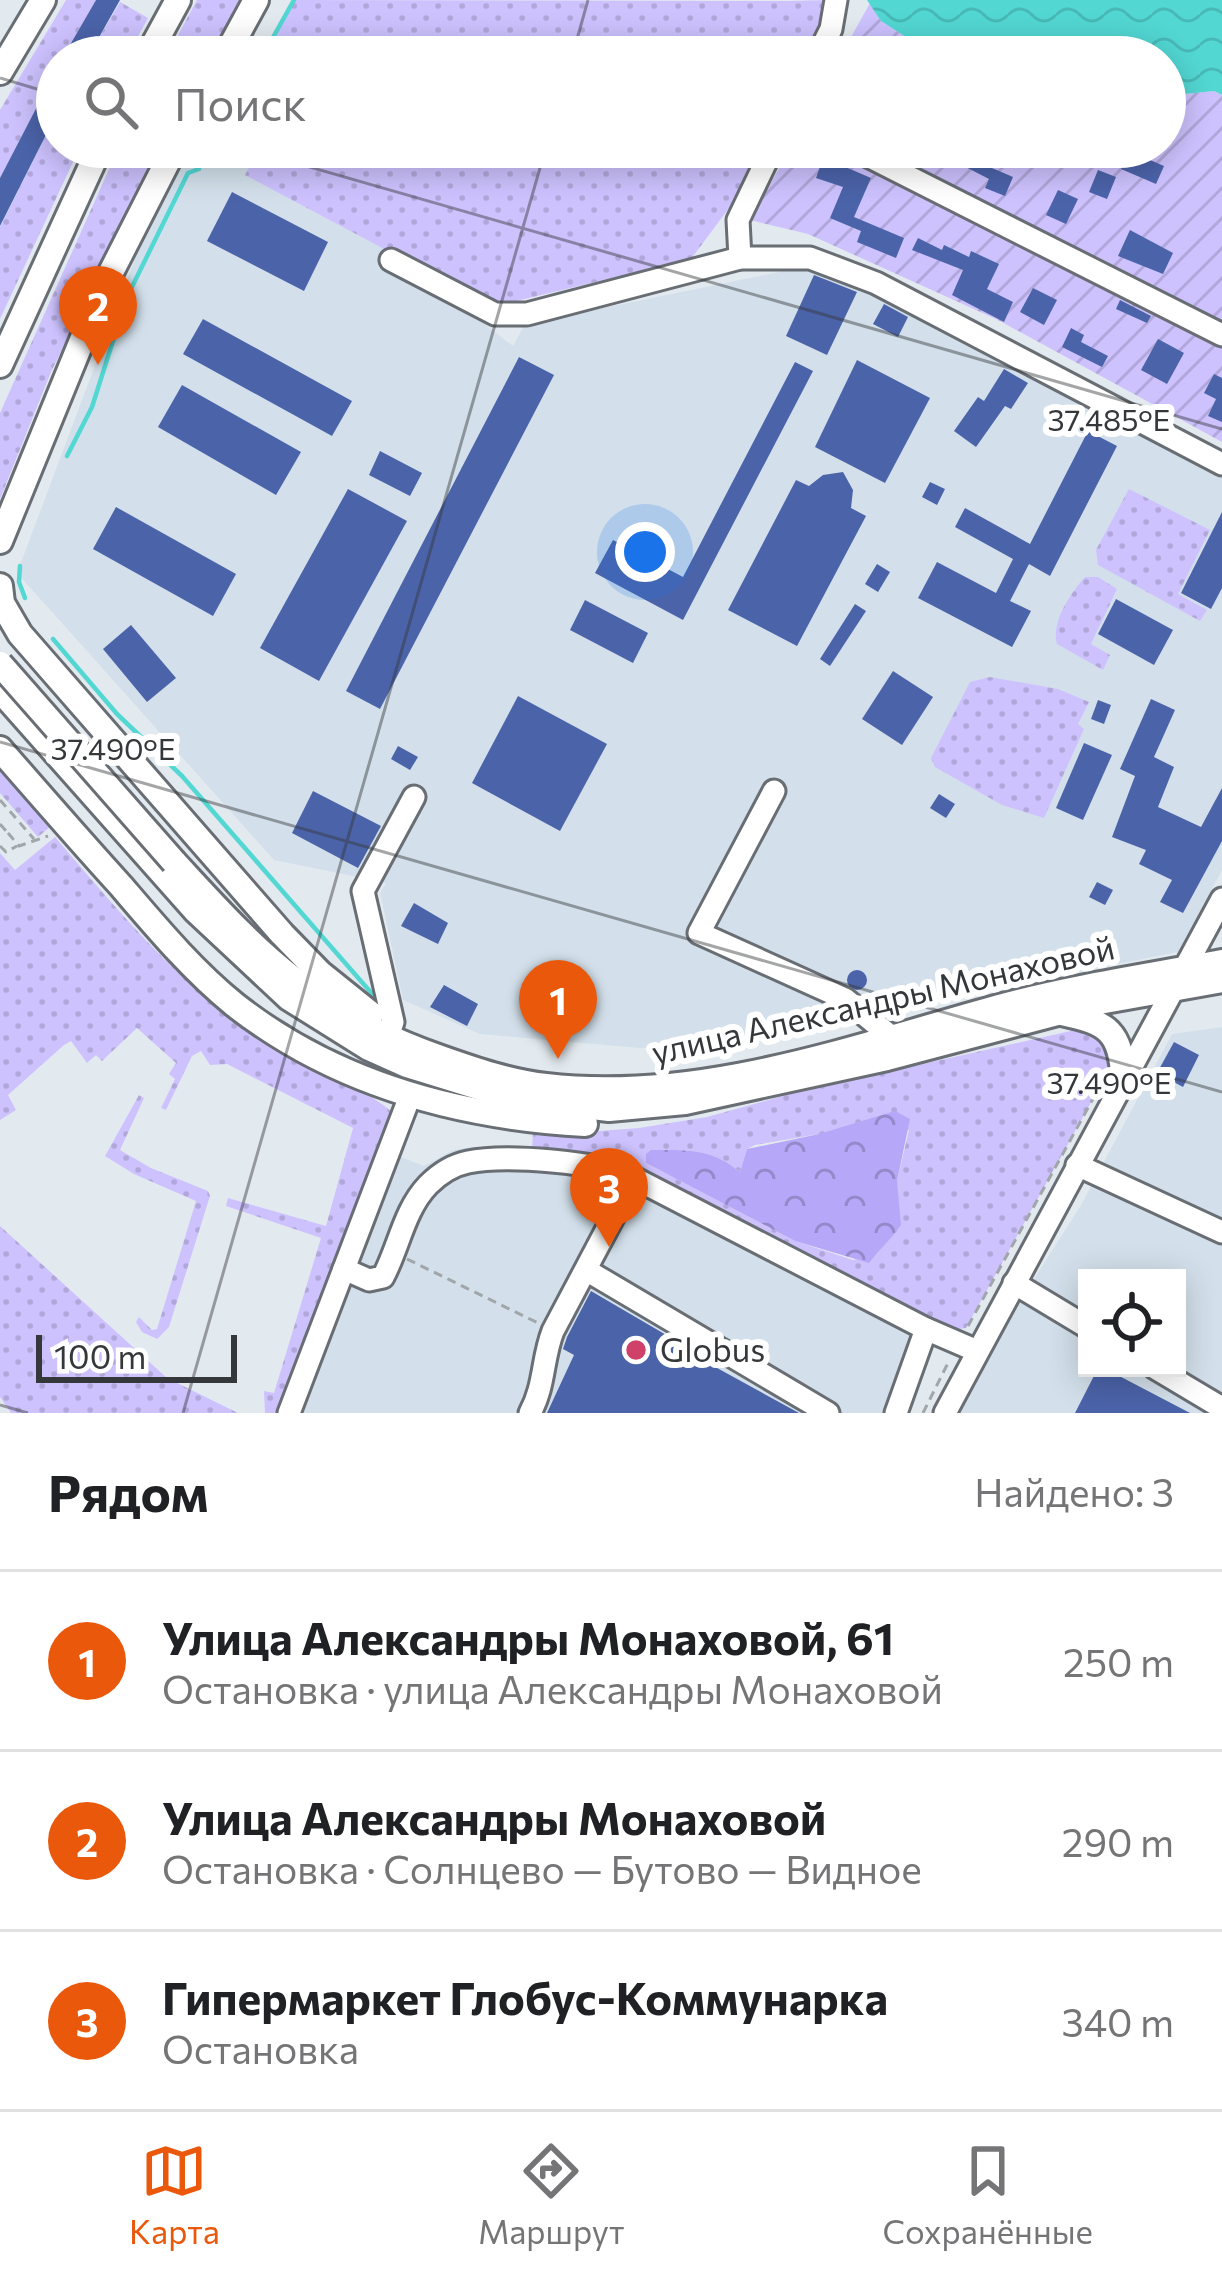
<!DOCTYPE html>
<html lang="ru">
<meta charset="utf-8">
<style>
:root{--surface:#fff;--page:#f2f2f2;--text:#202124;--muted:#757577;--line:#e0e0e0;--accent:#ea580c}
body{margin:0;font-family:Commissioner,sans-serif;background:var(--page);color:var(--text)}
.controls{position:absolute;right:36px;bottom:36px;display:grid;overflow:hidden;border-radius:0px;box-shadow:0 6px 30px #0003}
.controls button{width:108px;height:108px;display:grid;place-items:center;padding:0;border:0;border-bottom:3px solid var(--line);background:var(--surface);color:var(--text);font:60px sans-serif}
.scale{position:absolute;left:36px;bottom:30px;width:201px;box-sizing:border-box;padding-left:12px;border:6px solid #35383a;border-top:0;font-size:33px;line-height:42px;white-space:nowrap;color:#35383a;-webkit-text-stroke:9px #fff;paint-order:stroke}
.you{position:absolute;left:645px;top:552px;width:42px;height:42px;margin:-30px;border:9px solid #fff;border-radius:50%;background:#1a73e8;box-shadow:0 0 0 18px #1a73e833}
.badge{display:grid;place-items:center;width:78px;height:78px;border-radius:50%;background:var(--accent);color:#fff;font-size:39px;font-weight:700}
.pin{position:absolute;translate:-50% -99px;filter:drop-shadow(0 3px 6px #0008)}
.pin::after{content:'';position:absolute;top:63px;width:42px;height:36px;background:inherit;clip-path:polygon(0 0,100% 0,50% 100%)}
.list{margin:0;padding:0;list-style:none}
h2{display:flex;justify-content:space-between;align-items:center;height:156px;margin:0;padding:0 48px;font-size:51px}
h2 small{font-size:39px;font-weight:400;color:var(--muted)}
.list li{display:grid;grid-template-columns:78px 1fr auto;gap:36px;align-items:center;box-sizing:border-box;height:180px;padding:0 48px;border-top:3px solid var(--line)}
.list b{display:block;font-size:45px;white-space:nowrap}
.list p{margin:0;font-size:39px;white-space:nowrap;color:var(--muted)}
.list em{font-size:39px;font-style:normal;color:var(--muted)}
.icon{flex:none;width:66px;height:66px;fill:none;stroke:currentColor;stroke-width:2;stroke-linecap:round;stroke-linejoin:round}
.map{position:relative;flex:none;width:1222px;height:1413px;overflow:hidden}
.search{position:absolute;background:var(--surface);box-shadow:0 6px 30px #0003;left:36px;right:36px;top:36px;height:132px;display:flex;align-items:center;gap:30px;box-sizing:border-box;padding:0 42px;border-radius:66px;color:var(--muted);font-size:45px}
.sheet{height:696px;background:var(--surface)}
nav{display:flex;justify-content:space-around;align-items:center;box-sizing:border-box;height:168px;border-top:3px solid var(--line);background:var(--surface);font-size:33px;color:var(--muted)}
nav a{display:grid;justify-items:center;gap:6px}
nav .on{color:var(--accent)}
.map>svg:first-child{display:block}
.built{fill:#d3e0eb;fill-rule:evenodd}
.grass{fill:url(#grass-dots);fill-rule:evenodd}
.forest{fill:url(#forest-crowns)}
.garden{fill:url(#garden-furrows)}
.water{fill:url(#water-waves)}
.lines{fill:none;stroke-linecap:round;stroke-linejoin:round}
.stream{stroke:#52d7d3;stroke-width:4.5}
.building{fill:#4b63a9}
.minor-casing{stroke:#686e73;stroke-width:27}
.major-casing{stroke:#686e73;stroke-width:30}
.path{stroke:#a0a6a9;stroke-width:3;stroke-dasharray:9 6;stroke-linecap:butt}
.minor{stroke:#fff;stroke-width:21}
.major{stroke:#fff;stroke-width:24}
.major-bridge-casing{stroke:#686e73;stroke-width:30;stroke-linecap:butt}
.major-bridge{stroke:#fff;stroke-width:24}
.ticks{fill:none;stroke:#35383a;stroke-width:3;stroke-opacity:0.45}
.poi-dot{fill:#cf4168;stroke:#fff;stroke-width:4.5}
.labels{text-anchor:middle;stroke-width:12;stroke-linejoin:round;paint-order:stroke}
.street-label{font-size:33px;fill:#35383a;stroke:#fff}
.poi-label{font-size:33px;fill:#35383a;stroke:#fff;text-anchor:start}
.ticks-label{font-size:30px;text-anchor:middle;fill:#35383a;stroke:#fff;stroke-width:12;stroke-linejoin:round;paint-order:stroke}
</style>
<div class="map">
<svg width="1222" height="1413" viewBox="0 0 1222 1413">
<defs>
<pattern id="grass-dots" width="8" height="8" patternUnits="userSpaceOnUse" patternTransform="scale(3)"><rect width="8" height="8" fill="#cdc2fe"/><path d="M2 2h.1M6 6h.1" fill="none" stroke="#b1a7da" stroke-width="1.8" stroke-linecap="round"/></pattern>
<pattern id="forest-crowns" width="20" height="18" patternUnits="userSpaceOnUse" patternTransform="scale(3)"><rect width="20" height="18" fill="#b7a7f8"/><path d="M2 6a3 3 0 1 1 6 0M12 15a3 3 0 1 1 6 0" fill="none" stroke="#9689ca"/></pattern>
<pattern id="garden-furrows" width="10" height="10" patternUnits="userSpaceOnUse" patternTransform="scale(3)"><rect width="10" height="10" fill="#cdc2fe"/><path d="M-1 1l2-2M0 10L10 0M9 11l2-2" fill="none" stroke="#b1a7da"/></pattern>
<pattern id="water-waves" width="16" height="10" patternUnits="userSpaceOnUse" patternTransform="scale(3)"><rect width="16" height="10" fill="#52d7d3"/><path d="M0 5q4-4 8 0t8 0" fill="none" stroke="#48b9b6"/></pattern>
</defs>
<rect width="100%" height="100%" fill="#e3eaef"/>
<!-- built -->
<g class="built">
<path d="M 177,147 L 259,147 L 513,346 L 525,324 L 808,266 L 879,299 L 1222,478 L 1222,870 L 1178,952 L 721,1044 L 640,1048 L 480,1034 L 403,1000 L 380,893 L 386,883 L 274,860 L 17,573 Z"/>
<path d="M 1222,1027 L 1222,1413 L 957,1413 L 1006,1323 L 1081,1205 L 1172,1034 ZM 1087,1278 L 1177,1278 L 1177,1368 L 1087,1368 Z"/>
<path d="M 376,1147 L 424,1166 L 453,1150 L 472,1147 L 585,1153 L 630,1161 L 932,1319 L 910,1399 L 903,1413 L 276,1413 Z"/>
</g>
<!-- grass -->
<g class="grass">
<path d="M 66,0 L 96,0 L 63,57 L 57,57 L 57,68 L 0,178 L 0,110 Z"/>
<path d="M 197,0 L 243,0 L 211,57 L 166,57 Z"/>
<path d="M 295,0 L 787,1 L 831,0 L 804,57 L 260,57 Z"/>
<path d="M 120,2 L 148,18 L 127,57 L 88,57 Z"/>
<path d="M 57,113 L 57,147 L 80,147 L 0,319 L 0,227 Z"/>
<path d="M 119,147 L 161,147 L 51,372 L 0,499 L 0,413 Z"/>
<path d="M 260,147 L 761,147 L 735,200 L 691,259 L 500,305 L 403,259 L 245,175 Z"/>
<path d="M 1129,489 L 1210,530 L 1178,594 L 1207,610 L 1200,621 L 1098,565 L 1096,550 Z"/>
<path d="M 1085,577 L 1098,577 L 1117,589 L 1091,644 L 1110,655 L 1103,670 L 1057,644 C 1051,622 1070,594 1085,577 Z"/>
<path d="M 990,677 L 1058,689 L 1089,702 L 1078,724 L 1084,729 L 1044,818 L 1002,805 L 935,767 L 931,758 L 970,682 Z"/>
<path d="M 0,767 L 51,826 L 38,837 L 0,793 Z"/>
<path d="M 55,837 C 117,909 177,983 257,1037 C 297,1064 362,1085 392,1112 L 282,1413 L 265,1413 L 264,1391 L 274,1393 L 321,1238 L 226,1206 L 228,1198 L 326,1226 L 353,1128 L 227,1064 L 210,1065 L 201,1051 L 192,1056 L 166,1110 L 161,1108 L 175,1079 L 169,1074 L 176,1063 L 137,1028 L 102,1061 L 96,1055 L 87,1063 L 71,1041 L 64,1045 L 8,1095 L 16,1110 L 0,1120 L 0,853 L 15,870 Z"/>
<path d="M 1084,1028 L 1100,1034 L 1111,1057 L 1109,1070 L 966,1328 L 952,1330 L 630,1161 L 585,1153 L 532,1149 L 533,1130 L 585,1132 L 639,1128 L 707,1117 L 797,1092 ZM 909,1130 L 897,1181 L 890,1239 L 878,1246 L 875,1255 L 853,1260 L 795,1241 L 646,1163 L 651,1150 C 687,1150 712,1148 740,1172 L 747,1149 L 755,1145 L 819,1134 Z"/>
<path d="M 139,1095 L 144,1098 L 120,1150 L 151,1168 L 208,1191 L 210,1196 L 169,1327 L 157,1339 L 142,1332 L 136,1322 L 139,1317 L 152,1330 L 157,1329 L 196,1201 L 134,1174 L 105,1156 Z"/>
<path d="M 559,1171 L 613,1179 L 616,1186 L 610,1199 Z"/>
<path d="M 0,1226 L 167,1378 L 238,1413 L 11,1413 L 0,1397 Z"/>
</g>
<!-- forest -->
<path class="forest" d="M 895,1111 L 910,1119 L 897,1181 L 901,1225 C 890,1241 881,1247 869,1263 L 795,1241 L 646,1163 L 646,1154 L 651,1150 C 687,1150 712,1148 740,1172 L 747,1149 L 819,1134 Z"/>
<!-- garden -->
<g class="garden">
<path d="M 870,3 L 881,21 L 937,57 L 840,57 Z"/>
<path d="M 1214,91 L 1222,95 L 1222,442 L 998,320 L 808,234 L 750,220 L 791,147 L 1165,147 L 1165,96 Z"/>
</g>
<!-- water -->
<path class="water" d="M 867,0 L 1222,0 L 1222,95 L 1214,91 L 1165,96 L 1165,57 L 937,57 L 881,21 Z"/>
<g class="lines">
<!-- stream -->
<g class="stream">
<path d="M 262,57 L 294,0"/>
<path d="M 67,456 L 92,407 L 127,297 L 188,173 L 199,169"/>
<path d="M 20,566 L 19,582 L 25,598"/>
<path d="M 53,639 L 117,714 L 182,776 L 374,996"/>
</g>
</g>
<!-- building -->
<g class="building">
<path d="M 96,0 L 120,0 L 88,57 L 63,57 Z"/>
<path d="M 57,68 L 57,113 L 0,226 L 0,178 Z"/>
<path d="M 827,147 L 835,147 L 844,161 L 843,166 L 871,178 L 854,217 L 904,238 L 896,258 L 857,242 L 861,231 L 830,218 L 843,187 L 816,178 Z"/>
<path d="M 968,147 L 985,147 L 978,162 L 1013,177 L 1005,196 L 985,188 L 989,179 L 956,162 Z"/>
<path d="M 1129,151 L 1164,166 L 1156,184 L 1121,169 Z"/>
<path d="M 1098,170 L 1116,177 L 1107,199 L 1089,192 Z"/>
<path d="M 1058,190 L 1078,199 L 1066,224 L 1046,215 Z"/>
<path d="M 232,192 L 328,242 L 304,291 L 207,241 Z"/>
<path d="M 1130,230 L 1173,253 L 1163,274 L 1118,256 Z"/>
<path d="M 918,238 L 942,250 L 944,245 L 969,257 L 971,251 L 999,264 L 987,289 L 1013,302 L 1004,322 L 952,295 L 963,270 L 912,250 Z"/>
<path d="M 814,275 L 857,292 L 827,355 L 786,336 Z"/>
<path d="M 1033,288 L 1057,300 L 1044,325 L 1020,312 Z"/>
<path d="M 1120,300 L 1151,316 L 1147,323 L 1116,309 Z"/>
<path d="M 884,304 L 908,317 L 898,337 L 873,324 Z"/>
<path d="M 203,319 L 352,401 L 332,436 L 183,354 Z"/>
<path d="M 1071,328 L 1084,335 L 1081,342 L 1108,356 L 1102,367 L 1062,347 Z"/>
<path d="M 1158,339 L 1184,353 L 1167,384 L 1141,370 Z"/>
<path d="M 519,357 L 554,375 L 380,709 L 346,691 Z"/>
<path d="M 857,360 L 930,398 L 885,483 L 815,447 Z"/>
<path d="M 795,362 L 813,371 L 683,620 L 595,573 L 613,540 L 683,577 Z"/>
<path d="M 1004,369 L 1028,383 L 1011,409 L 1005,406 L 976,447 L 954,431 L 978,397 L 984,401 Z"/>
<path d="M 1214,374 L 1222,378 L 1222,422 L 1208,416 L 1216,399 L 1204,393 Z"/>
<path d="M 182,385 L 301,452 L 276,495 L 158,427 Z"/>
<path d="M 1088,431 L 1117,446 L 1050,576 L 1029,564 L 1010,601 L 1031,611 L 1012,647 L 918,598 L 937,562 L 996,593 L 1013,559 L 955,527 L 965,508 L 1030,544 Z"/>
<path d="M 380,451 L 422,473 L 410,496 L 369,475 Z"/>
<path d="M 843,472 L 853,490 L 851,508 L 866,516 L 797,646 L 728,610 L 796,480 L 809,486 L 823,475 Z"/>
<path d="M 930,482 L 945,489 L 937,505 L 922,497 Z"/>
<path d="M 348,489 L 407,521 L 319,681 L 260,648 Z"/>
<path d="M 116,507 L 236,574 L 213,616 L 93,549 Z"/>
<path d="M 1222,512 L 1222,588 L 1211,609 L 1181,593 Z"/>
<path d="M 877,564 L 890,572 L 878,592 L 865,584 Z"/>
<path d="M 1116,599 L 1173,630 L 1154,665 L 1098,634 Z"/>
<path d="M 585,600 L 648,633 L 633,663 L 570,630 Z"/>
<path d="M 855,604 L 866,611 L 830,666 L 820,659 Z"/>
<path d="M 131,625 L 176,678 L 147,702 L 103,649 Z"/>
<path d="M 893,671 L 933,697 L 902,745 L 862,719 Z"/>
<path d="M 518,696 L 607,744 L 560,831 L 472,783 Z"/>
<path d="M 1151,699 L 1175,710 L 1154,757 L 1174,767 L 1158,807 L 1201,827 L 1222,788 L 1222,841 L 1183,913 L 1160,902 L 1172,880 L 1139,864 L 1146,850 L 1112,837 L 1135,776 L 1120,769 Z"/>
<path d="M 1098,700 L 1111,705 L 1104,724 L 1091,719 Z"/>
<path d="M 1084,743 L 1112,755 L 1083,820 L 1056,808 Z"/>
<path d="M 398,746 L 418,757 L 410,770 L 391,759 Z"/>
<path d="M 313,791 L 381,826 L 358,868 L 292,833 Z"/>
<path d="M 939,794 L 955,804 L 946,818 L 930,808 Z"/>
<path d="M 1097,882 L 1113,890 L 1105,905 L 1089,897 Z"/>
<path d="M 414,903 L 448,923 L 438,944 L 401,926 Z"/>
<circle cx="857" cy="980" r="10"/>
<path d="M 444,985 L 478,1004 L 467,1026 L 430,1007 Z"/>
<path d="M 1174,1042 L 1199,1055 L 1183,1087 L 1157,1073 Z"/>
<path d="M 591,1291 L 709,1360 L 708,1363 L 799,1413 L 547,1413 L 574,1355 L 563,1349 L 567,1337 Z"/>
<path d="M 1098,1368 L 1104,1368 L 1190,1413 L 1075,1413 Z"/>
</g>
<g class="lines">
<defs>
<g id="minor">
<path d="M 817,57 L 831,29 L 836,0"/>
<path d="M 850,147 L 1222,335"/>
<path d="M 740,258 L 738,220 L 773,147"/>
<path d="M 391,260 L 495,314 L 527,314 L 740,258 L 810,258 L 876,283 L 1222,464"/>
<path d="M 774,791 L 699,933 L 845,999 L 893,1038"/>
<path d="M 388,1037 L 393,1022 L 363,891 L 414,797"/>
<path d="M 1077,1165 L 1222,1232"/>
<path d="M 344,1269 L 369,1280 L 383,1277 C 399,1247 404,1210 428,1185 C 439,1174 453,1165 468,1162 C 505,1154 600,1162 634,1178 L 926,1329 L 977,1351"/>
<path d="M 586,1270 L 828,1413"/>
<path d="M 1014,1283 L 1087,1327"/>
<path d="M 1155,1368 L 1222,1408"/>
<path d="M 289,1413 L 410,1096"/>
<path d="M 530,1413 C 545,1386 542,1359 553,1331 L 634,1178"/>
<path d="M 896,1413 L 926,1329"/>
<path d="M 945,1413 L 1222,899"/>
</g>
<g id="major">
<path d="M 147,57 L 178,0"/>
<path d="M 225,57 L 256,0"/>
<path d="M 0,72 L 43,0"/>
<path d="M 0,365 L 100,147"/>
<path d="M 0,541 L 105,284 L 175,147"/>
<path d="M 0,586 L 2,603 L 20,634 L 282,934 L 320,973 L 371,1014"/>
<path d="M 0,690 L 196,911 L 289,998 L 369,1048 L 407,1065 L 511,1097 L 609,1109 L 685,1102 L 887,1058 L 1099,1002 L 1222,980"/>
<path d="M 0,749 C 40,795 80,841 121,886 C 157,928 192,970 235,1005 C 336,1084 458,1117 585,1124"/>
<path d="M 174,862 C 213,904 251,947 297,982 C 340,1016 389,1040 441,1058 C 475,1070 510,1082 546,1086 C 699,1104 854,1047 999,1007 C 1072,987 1148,976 1222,962"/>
<path d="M 1062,1013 C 1109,1023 1120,1031 1124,1080"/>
</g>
</defs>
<!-- minor casing -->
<use href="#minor" class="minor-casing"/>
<!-- major casing -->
<use href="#major" class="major-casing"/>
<!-- path -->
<g class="path">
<path d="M 0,800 L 34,839"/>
<path d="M 0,824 L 6,831"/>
<path d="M 8,833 L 19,846 L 48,836"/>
<path d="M 0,846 L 6,852 L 17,846"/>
<path d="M 407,1259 L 538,1323"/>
<path d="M 968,1326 L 1105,1077"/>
<path d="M 923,1413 L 949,1361"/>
</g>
<!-- minor -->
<use href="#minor" class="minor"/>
<!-- major -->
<use href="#major" class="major"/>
<defs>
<path id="major-bridge" d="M 0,664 L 174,862"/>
</defs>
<!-- major-bridge casing -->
<use href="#major-bridge" class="major-bridge-casing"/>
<!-- major-bridge -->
<use href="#major-bridge" class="major-bridge"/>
</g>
<!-- ticks -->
<path class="ticks" d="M 572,57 L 588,0M 0,78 L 57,95M 240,147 L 1222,429M 0,742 L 1222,1092M 0,1405 L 28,1413M 183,1413 L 546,147"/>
<!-- markers -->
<circle class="poi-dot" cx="636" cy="1350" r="12"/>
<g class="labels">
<!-- street labels -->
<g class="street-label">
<text transform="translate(883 1000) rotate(-13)" y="12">улица Александры Монаховой</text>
</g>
<!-- poi labels -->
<g class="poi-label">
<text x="660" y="1362">Globus</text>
</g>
</g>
<g class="ticks-label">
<text x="1109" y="431">37.485°E</text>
<text x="113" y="760">37.490°E</text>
<text x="1109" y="1094">37.490°E</text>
</g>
</svg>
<div class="controls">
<button><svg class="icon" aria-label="locate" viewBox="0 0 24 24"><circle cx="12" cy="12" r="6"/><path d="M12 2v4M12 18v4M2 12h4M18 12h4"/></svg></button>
</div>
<div class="scale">100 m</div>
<div class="you"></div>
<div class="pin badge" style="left:558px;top:1059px">1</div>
<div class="pin badge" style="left:98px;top:365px">2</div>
<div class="pin badge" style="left:609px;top:1247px">3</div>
<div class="search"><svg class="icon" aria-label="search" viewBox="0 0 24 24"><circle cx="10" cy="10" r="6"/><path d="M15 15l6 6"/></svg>Поиск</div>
</div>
<section class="sheet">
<h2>Рядом<small>Найдено: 3</small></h2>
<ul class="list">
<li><span class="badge">1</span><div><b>Улица Александры Монаховой, 61</b><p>Остановка · улица Александры Монаховой</p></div><em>250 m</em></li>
<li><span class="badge">2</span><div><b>Улица Александры Монаховой</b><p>Остановка · Солнцево — Бутово — Видное</p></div><em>290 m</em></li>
<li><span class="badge">3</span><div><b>Гипермаркет Глобус-Коммунарка</b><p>Остановка</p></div><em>340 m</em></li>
</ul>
</section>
<nav>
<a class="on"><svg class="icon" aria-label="map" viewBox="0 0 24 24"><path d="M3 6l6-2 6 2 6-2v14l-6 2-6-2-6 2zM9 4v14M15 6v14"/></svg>Карта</a>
<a><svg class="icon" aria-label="directions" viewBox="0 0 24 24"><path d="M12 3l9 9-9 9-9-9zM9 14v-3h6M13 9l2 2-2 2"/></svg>Маршрут</a>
<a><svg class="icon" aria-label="saved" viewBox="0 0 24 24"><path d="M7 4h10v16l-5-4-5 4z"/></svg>Сохранённые</a>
</nav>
